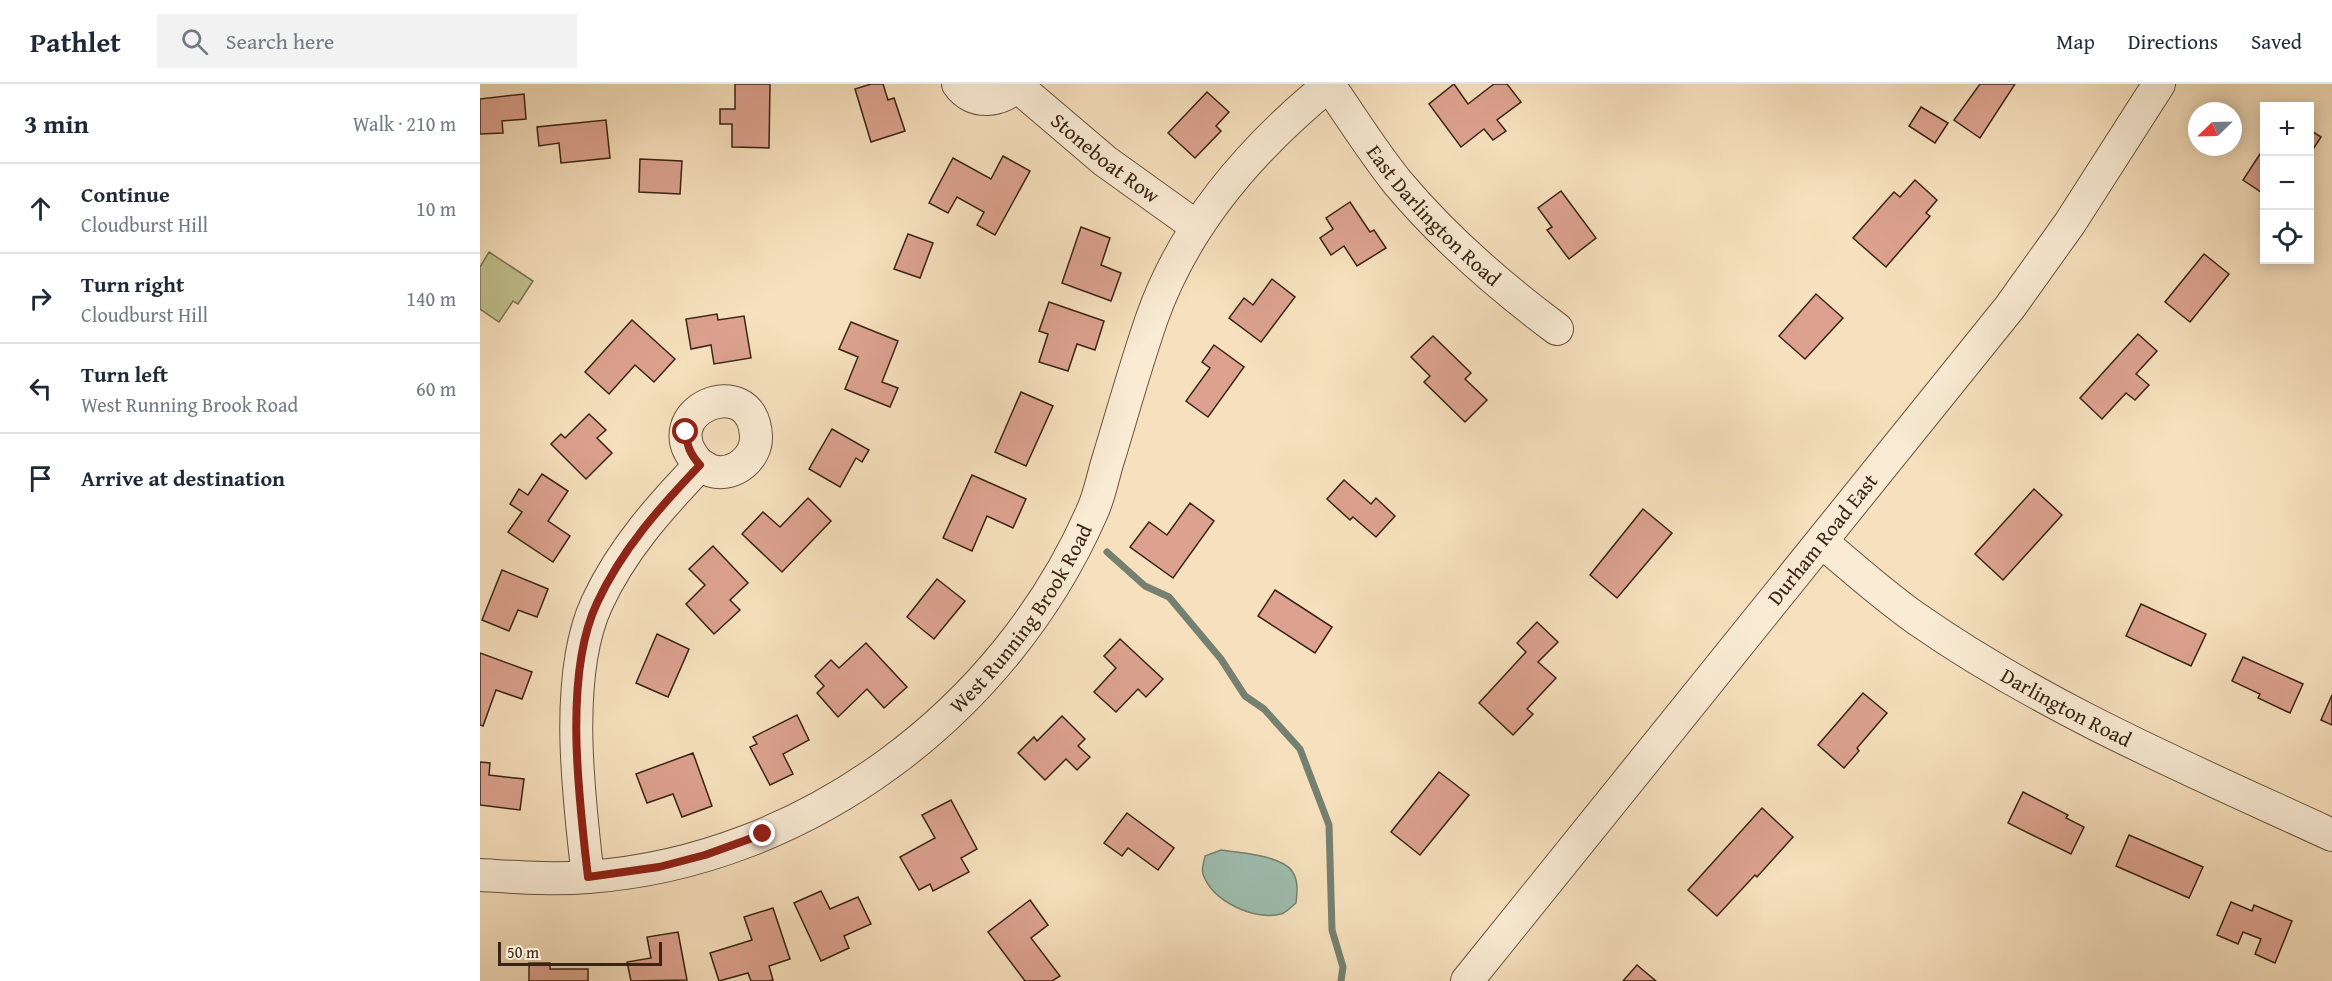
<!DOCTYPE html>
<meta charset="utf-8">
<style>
:root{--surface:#fff;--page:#f2f2f3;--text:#1f2937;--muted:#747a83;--line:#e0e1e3}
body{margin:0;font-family:"Gentium Book Plus",serif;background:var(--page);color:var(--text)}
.controls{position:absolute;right:18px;top:18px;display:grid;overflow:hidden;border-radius:0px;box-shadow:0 3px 15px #0003}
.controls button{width:54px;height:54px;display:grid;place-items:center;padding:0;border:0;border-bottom:2px solid var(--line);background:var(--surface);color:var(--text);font:30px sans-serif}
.compass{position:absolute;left:1708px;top:18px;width:54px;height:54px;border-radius:50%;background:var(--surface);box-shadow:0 3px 15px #0003;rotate:247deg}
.scale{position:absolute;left:18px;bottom:15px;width:164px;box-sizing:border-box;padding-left:6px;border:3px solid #3b2414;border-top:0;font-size:16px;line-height:21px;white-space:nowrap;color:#3b2414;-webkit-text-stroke:4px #f9ebd4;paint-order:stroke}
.stop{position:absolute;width:18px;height:18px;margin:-14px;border:4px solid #8f2418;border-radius:50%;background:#fff}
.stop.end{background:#8f2418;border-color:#fff;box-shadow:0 2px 6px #0008}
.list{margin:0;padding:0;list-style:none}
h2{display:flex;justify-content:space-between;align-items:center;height:78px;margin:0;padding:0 24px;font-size:26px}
h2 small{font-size:20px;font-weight:400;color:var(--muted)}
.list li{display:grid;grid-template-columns:39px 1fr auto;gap:18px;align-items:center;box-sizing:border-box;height:90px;padding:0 24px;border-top:2px solid var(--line)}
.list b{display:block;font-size:22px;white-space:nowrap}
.list p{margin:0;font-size:20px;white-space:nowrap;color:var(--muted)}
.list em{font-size:20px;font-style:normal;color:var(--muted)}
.icon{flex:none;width:33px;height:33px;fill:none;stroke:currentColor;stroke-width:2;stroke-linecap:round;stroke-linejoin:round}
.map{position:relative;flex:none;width:1852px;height:897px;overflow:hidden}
header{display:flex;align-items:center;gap:36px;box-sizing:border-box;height:84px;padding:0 30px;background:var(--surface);border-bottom:2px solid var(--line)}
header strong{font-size:28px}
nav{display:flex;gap:33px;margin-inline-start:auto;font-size:21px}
.search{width:420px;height:54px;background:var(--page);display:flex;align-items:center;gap:15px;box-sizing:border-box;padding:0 21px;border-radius:0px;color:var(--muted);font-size:22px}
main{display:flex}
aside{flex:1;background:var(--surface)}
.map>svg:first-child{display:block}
.green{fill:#c0c18e;stroke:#7e7251;stroke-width:1.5}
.water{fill:#9dbdad;stroke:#768070;stroke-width:1.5}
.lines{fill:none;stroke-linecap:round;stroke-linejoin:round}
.stream{stroke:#768070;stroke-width:7}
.building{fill:#dca28f;stroke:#3b2414;stroke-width:1.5}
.minor-casing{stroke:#6a533e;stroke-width:34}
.minor{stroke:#f9ebd4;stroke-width:32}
.route{stroke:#8f2418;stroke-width:8}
.labels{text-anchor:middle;stroke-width:6;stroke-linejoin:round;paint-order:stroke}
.street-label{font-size:21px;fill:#3b2414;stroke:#f9ebd4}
</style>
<header>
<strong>Pathlet</strong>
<div class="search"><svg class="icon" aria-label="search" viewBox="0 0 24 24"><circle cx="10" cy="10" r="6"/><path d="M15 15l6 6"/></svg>Search here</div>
<nav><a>Map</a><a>Directions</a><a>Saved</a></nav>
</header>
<main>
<aside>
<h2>3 min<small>Walk · 210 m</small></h2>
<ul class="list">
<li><svg class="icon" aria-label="ahead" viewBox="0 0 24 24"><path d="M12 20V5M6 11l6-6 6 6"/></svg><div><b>Continue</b><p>Cloudburst Hill</p></div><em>10 m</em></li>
<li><svg class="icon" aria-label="right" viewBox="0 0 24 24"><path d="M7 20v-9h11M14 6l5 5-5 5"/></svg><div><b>Turn right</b><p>Cloudburst Hill</p></div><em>140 m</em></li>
<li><svg class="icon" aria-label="left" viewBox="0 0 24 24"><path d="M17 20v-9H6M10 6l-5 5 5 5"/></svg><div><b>Turn left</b><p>West Running Brook Road</p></div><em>60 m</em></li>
<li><svg class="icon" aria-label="arrive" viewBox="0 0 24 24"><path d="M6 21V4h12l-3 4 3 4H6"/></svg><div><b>Arrive at destination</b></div></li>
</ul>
</aside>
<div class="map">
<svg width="1852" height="897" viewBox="0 0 1852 897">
<rect width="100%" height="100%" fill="#f6e0bd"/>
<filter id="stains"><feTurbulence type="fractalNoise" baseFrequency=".00333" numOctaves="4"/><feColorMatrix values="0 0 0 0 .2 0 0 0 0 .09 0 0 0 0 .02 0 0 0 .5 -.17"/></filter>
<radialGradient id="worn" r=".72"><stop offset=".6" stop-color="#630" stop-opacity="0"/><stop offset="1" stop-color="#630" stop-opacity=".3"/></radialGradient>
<!-- green -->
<path class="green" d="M 9,168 L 53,197 L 38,220 L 33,217 L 19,238 L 0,225 L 0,183 Z"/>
<!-- water -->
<path class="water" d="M 741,766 C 758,768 802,772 812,787 C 819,797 817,809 816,819 C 811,823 806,829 801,830 C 774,837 732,817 723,790 C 721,785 724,778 725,772 Z"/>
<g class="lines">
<!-- stream -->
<path class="stream" d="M 627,468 L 665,502 L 689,513 L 741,575 L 765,612 L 784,625 L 820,665 L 849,741 L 852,846 L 863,883 L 861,897"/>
</g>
<!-- building -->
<g class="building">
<path d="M 255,0 L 290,0 L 289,64 L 252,63 L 252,40 L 240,40 L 240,25 L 255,25 Z"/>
<path d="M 391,0 L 403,0 L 408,16 L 414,14 L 425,47 L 391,58 L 375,5 Z"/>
<path d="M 974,0 L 988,20 L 1014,0 L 1027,0 L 1041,18 L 1017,36 L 1026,47 L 1013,56 L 1004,45 L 981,63 L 949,20 Z"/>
<path d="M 1500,0 L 1535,0 L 1500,54 L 1474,36 Z"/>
<path d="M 727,8 L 749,28 L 736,42 L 741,47 L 715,74 L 688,49 Z"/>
<path d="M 44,10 L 46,35 L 22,37 L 23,49 L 0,50 L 0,15 Z"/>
<path d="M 1441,23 L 1468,39 L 1455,59 L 1429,42 Z"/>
<path d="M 126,36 L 130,74 L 81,79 L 79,59 L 59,62 L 57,43 Z"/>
<path d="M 1830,46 L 1841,53 L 1830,70 Z"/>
<path d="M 1782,67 L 1784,69 L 1784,110 L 1763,96 Z"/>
<path d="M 523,72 L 550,87 L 515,151 L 497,141 L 504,128 L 477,113 L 468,129 L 449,119 L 473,74 L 511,95 Z"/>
<path d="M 160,75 L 202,77 L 200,110 L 159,108 Z"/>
<path d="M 1435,96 L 1457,116 L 1446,129 L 1450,132 L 1406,183 L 1373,154 L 1414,108 L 1420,113 Z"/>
<path d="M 1081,107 L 1116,154 L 1089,175 L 1067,146 L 1072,143 L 1058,124 Z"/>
<path d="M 870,118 L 890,148 L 894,146 L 906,164 L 877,182 L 864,162 L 851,171 L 840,154 L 853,145 L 846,134 Z"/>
<path d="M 601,143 L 630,154 L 621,181 L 641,189 L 631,217 L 582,199 Z"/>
<path d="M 428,150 L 453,159 L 440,194 L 414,185 Z"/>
<path d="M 1724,170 L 1749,190 L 1710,238 L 1685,218 Z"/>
<path d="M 792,195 L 815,213 L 781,258 L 749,234 L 764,214 L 773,221 Z"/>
<path d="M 1336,210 L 1363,234 L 1325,275 L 1299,252 Z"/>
<path d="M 569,218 L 624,237 L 615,266 L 597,260 L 588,287 L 559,278 L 568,250 L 559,247 Z"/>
<path d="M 237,230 L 238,236 L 264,232 L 271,274 L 234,280 L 231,261 L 211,265 L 206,235 Z"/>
<path d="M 152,236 L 195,275 L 174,298 L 155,281 L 129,310 L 105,288 Z"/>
<path d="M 371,238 L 418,257 L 402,298 L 418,304 L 410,323 L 365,305 L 378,273 L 359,265 Z"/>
<path d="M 1658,250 L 1677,267 L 1656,290 L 1669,301 L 1655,316 L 1646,309 L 1622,335 L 1600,314 Z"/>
<path d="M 953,252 L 991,289 L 985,295 L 1007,316 L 985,338 L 944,298 L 950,292 L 931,273 Z"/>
<path d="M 734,261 L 764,283 L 728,333 L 706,317 L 730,284 L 722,278 Z"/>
<path d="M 541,308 L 573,322 L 546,382 L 515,368 Z"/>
<path d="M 109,330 L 126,346 L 117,354 L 132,369 L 106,395 L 71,360 L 81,350 L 85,354 Z"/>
<path d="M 352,345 L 389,366 L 382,378 L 376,374 L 360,403 L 329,385 Z"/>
<path d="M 62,390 L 88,407 L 68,437 L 90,452 L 73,478 L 28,448 L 42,428 L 30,420 L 39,405 L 48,411 Z"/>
<path d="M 492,391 L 546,415 L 533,444 L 507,432 L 492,467 L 463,454 Z"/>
<path d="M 864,396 L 891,420 L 896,414 L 915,432 L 896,453 L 873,433 L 870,436 L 847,415 Z"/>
<path d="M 1554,405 L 1582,431 L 1523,496 L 1495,470 Z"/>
<path d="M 328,414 L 351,437 L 302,488 L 262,450 L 283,428 L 300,443 Z"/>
<path d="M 710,419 L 734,437 L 693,494 L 650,463 L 669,438 L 687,451 Z"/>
<path d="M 1163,425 L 1192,449 L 1137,514 L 1110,491 Z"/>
<path d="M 233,462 L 268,499 L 250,516 L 260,526 L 234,550 L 206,520 L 225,501 L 209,485 Z"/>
<path d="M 22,486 L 68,505 L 57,533 L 38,526 L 29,547 L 2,536 Z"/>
<path d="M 457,495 L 485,517 L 454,555 L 427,533 Z"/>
<path d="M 795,506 L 852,543 L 835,569 L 778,532 Z"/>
<path d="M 1661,520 L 1726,550 L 1711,582 L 1646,552 Z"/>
<path d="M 1057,538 L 1078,558 L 1058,578 L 1076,594 L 1047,625 L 1053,630 L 1033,651 L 999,619 L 1046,568 L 1037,559 Z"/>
<path d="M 177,550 L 209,565 L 188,613 L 156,599 Z"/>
<path d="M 640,555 L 683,595 L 666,613 L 658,605 L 636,628 L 614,608 L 636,584 L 624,572 Z"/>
<path d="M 386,559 L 427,603 L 404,624 L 387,605 L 358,633 L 337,609 L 344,602 L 335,592 L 351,576 L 359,584 Z"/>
<path d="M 0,569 L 52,588 L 42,615 L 16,606 L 3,642 L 0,641 Z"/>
<path d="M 1763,573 L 1823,600 L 1810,629 L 1778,614 L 1780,610 L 1752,597 Z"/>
<path d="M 1383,609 L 1407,629 L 1377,664 L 1379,667 L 1364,684 L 1338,661 Z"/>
<path d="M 1852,611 L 1852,641 L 1841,636 Z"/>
<path d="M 317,631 L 329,656 L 303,670 L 313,690 L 290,701 L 270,663 L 277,660 L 273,653 Z"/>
<path d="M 582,632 L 605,655 L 598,662 L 610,673 L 597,686 L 586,675 L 565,696 L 538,669 L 554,653 L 557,657 Z"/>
<path d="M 213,669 L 232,722 L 202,733 L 193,710 L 167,719 L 156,690 Z"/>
<path d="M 0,678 L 10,679 L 9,691 L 44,695 L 40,726 L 0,721 Z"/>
<path d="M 959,688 L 989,711 L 940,771 L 911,748 Z"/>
<path d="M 1543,708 L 1588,731 L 1586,734 L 1604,743 L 1591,770 L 1528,739 Z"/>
<path d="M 471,716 L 497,765 L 481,774 L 489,788 L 453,807 L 450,800 L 439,806 L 420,773 L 455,754 L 442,731 Z"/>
<path d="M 1282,724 L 1313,753 L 1277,793 L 1275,791 L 1237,832 L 1208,806 Z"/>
<path d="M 647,729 L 694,764 L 678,786 L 648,764 L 642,772 L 624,759 Z"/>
<path d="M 1649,751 L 1723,783 L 1709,814 L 1636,782 Z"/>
<path d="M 341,807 L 350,825 L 378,813 L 391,840 L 364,852 L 369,864 L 341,877 L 314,819 Z"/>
<path d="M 550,816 L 568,841 L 551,854 L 580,892 L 572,897 L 545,897 L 508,848 Z"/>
<path d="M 1751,818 L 1772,827 L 1774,821 L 1812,837 L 1795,879 L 1775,870 L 1781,855 L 1763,848 L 1758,860 L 1737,851 Z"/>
<path d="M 293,824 L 310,875 L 289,882 L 293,896 L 289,897 L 271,897 L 268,889 L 239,897 L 230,869 L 272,856 L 264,833 Z"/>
<path d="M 198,848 L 207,896 L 151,897 L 147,878 L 171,874 L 167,853 Z"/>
<path d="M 49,879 L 70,879 L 70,885 L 108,885 L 108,897 L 49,897 Z"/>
<path d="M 1157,881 L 1176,897 L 1143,897 Z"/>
</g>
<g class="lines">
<defs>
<g id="minor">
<path d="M 478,0 C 493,22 522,18 538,0"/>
<path id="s1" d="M 849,1 C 872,34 893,68 918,99 C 965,155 1018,201 1077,245"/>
<path id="s2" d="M 537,2 L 625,77 L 717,143"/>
<path id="s3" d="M 1342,458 C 1373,484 1404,512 1437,535 C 1566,625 1711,686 1852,751"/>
<path id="s4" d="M 0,791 C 36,793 72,796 108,793 C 327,777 525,627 612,428 C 620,411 623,391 629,373 C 643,327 656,280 672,234 C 705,140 774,62 850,0"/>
<path d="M 108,793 C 99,715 83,592 117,519 C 142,465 180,423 220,381 C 168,328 273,284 276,352 C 277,374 254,393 232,387 C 228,386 224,382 220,381"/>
<path id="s5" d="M 987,897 L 1530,223 L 1590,139 L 1679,0"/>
</g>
</defs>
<!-- minor casing -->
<use href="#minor" class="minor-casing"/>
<!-- minor -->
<use href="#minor" class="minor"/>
</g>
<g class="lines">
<!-- route -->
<path class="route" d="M 206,348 C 207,362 210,370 220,381 C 180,423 142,465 117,519 C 83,591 99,715 108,793 L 179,783 L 225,771 L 283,750"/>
</g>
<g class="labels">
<!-- street labels -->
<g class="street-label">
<text dy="7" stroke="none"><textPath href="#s2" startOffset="114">Stoneboat Row</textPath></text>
<text dy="7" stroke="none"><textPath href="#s1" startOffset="168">East Darlington Road</textPath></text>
<text dy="7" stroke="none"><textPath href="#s5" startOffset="567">Durham Road East</textPath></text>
<text dy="7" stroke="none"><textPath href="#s4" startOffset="632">West Running Brook Road</textPath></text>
<text dy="7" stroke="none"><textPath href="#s3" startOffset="296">Darlington Road</textPath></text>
</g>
</g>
<rect width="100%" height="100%" filter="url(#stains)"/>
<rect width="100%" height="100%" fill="url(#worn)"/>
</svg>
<div class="controls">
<button>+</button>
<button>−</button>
<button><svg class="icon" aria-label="locate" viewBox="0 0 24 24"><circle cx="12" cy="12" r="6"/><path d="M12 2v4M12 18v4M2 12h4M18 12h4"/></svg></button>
</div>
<svg class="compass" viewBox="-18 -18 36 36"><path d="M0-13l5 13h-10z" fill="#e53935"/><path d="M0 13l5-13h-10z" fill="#747a83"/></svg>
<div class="scale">50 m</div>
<div class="stop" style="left:206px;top:348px"></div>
<div class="stop end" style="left:283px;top:750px"></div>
</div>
</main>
